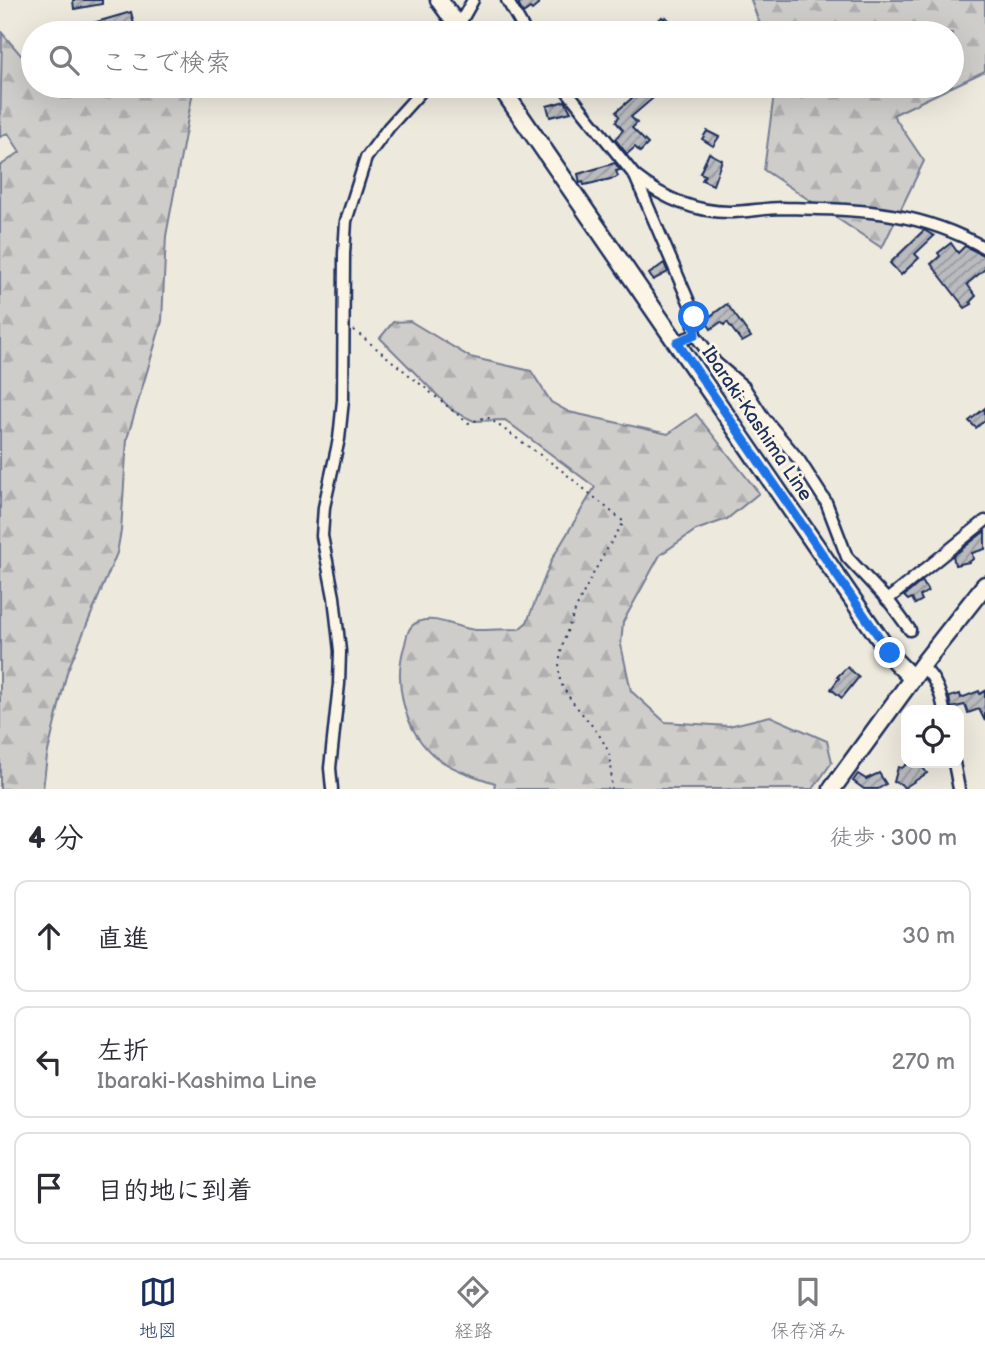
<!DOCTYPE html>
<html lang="ja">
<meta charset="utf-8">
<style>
:root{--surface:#fff;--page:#f2f2f3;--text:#2b2b33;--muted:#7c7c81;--line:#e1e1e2;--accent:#1b2f5e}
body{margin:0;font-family:"Balsamiq Sans","Klee One",sans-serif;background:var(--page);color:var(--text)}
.controls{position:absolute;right:21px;bottom:21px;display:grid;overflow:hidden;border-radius:14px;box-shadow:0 7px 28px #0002}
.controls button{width:63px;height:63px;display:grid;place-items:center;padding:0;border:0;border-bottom:2px solid var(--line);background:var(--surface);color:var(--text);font:35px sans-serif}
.stop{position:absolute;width:21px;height:21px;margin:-16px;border:5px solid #1a73e8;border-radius:50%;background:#fff}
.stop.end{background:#1a73e8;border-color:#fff;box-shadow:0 2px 7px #0008}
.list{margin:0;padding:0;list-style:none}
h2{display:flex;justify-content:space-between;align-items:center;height:91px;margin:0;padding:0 28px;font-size:30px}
h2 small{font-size:23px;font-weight:400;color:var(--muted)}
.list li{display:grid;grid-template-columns:46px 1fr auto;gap:21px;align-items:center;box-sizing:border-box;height:112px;margin:0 14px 14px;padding:0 14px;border:2px solid var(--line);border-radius:14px}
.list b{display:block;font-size:26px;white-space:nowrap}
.list p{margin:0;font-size:23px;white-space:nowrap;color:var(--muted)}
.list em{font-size:23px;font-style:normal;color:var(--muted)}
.icon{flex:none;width:38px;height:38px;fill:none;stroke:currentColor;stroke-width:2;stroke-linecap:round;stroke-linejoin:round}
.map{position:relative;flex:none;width:985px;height:789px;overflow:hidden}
.search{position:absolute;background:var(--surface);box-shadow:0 7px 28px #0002;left:21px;right:21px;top:21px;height:77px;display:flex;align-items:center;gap:18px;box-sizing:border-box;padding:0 24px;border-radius:38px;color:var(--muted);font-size:26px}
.sheet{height:469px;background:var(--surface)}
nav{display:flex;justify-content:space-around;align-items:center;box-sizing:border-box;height:98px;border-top:2px solid var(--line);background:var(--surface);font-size:19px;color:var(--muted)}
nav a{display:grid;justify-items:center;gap:4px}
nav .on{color:var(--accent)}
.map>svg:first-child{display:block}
.forest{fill:url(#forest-firs);stroke:#757e94;stroke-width:2}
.building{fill:url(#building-hatch);stroke:#1b2f5e;stroke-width:2}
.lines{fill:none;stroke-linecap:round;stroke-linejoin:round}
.street-casing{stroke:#1b2f5e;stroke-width:15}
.primary-casing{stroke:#1b2f5e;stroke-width:21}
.path{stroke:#1b2f5e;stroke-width:2;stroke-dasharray:2 5;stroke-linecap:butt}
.street{stroke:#fcf5e5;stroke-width:10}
.primary{stroke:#fcf5e5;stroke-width:16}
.route{stroke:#1a73e8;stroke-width:9}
.labels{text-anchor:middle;stroke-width:6;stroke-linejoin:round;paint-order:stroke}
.street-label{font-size:19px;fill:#1b2f5e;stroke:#fcf5e5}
</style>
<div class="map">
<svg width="985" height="789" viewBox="0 0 985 789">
<defs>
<pattern id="forest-firs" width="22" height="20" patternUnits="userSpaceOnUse" patternTransform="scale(1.75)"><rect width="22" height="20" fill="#cfcdca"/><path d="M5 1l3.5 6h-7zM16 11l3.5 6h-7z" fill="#b1b0b0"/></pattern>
<pattern id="building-hatch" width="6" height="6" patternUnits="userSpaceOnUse" patternTransform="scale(1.75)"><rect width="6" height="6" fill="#babbbe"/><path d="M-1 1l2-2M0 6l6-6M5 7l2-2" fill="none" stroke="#96989e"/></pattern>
</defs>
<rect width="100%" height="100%" fill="#eee9dd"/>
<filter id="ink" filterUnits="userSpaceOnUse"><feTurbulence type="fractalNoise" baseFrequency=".0143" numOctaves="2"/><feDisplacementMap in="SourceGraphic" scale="14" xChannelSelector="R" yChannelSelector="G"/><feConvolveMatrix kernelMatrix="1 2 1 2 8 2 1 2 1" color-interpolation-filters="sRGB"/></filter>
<g filter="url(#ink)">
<!-- forest -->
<g class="forest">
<path d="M 751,0 L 985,0 L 985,71 L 893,115 L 924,161 L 882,248 L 764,170 L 775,86 L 952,86 L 952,33 L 763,33 Z"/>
<path d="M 2,33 L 33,69 L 33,86 L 56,86 L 78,92 L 103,86 L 194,86 L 166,236 L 162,321 L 127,439 L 121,531 L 117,553 L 67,672 L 47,756 L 43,789 L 0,789 L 0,166 L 20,152 L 8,133 L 0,137 Z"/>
<path d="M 410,321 L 470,357 L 531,371 L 551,402 L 569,412 L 668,434 L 696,414 L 759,493 L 727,519 L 696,530 L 660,555 L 623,622 L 621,645 L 631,691 L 665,722 L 729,726 L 770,716 L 827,741 L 832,762 L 813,789 L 494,789 L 495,783 C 474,776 449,769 432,754 C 403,727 393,680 405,644 C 407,635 408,626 418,622 C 435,614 458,629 476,630 C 490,630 505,629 519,629 L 527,622 L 552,559 L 595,487 L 505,420 L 474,421 L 453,411 L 380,338 L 393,322 Z"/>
</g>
<!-- building -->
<g class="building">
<path d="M 73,0 L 102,0 L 102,4 L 74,9 Z"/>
<path d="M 523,0 L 535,0 L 539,4 L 532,10 L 530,8 L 523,13 L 518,4 Z"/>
<path d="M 131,12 L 136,32 L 65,33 L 65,31 Z"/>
<path d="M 662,17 L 664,19 L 666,17 L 673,24 L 663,33 L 659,33 L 652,26 Z"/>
<path d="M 646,86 L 667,86 L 631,117 L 637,123 L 632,128 L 648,144 L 640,152 L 635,147 L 627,154 L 615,139 L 623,130 L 616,122 L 619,116 L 616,112 Z"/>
<path d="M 683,86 L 704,86 L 692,96 Z"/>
<path d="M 565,101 L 571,112 L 550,117 L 547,106 Z"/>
<path d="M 707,131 L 719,137 L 713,146 L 702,139 Z"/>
<path d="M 709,153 L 722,160 L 713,185 L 702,180 L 705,175 L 700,173 Z"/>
<path d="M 615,163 L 620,170 L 616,171 L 618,176 L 615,178 L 584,185 L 583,182 L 580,183 L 578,174 Z"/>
<path d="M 924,230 L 934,236 L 915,254 L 919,258 L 901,275 L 890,263 Z"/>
<path d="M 951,243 L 958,253 L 965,246 L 985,256 L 985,269 L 967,284 L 976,296 L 970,302 L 972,304 L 965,308 L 931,264 L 940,256 L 938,253 Z"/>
<path d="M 664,263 L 668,272 L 653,280 L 649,274 Z"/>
<path d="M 727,304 L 751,337 L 742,342 L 727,322 L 724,325 L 721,322 L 711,329 L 705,320 Z"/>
<path d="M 985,408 L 985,420 L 976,428 L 969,421 Z"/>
<path d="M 985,531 L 985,549 L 972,553 L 973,559 L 969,562 L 955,565 L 953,556 Z"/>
<path d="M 922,581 L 928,591 L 920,596 L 922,600 L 915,604 L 912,598 L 908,600 L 904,596 Z"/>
<path d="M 847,667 L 859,677 L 842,698 L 831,689 L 839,678 L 837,677 Z"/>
<path d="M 979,691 L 980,694 L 985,691 L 985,721 L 979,709 L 968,713 L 965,705 L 951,708 L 949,697 L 960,694 L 961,698 Z"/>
<path d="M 908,763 L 919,763 L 927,773 L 904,788 L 901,784 L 894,782 L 898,767 L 902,768 Z"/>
<path d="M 879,773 L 886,784 L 878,789 L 864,789 L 853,781 L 858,774 L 866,779 Z"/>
</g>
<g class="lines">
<defs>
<g id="street">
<path d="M 507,0 L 526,33"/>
<path d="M 456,30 L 473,0"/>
<path d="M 563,86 L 635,176 L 692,309 L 695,335 L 677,342"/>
<path d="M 635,176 C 663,198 694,212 729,212 C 747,212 765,208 782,208 C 858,210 917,209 985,248"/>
<path d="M 695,335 L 716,363 L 744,387 L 764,418 L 799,460 L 826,502 L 847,557 L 891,604 L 910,630"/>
<path d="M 887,600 L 985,521"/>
<path d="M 921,666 C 935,676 941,694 944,710"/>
<path d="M 954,763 L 959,789"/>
<path d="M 332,789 L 330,768 L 339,684 L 340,651 L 334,597 L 322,536 L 324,507 L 339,439 L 343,400 L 344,254 L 346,221 L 366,158 L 389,127 L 426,86"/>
</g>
<g id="primary">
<path d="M 439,0 L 463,33"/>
<path d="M 500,86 L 895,661 L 912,678"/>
<path d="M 832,789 L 926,660 L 985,585"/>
</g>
</defs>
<!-- street casing -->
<use href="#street" class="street-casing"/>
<!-- primary casing -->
<use href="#primary" class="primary-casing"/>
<!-- path -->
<path class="path" d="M 354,330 L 468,423 L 487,417 L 560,469 L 624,522 C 604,552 545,651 562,685 C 575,712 605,731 611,762 C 612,771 611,780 611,789"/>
<!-- street -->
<use href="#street" class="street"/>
<!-- primary -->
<use href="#primary" class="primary"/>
</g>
</g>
<g class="lines" filter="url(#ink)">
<!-- route -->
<path class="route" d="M 694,317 L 695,335 L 677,342 L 890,653"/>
</g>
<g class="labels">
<!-- street labels -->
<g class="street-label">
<text transform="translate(758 423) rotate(56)" y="7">Ibaraki-Kashima Line</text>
</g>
</g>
</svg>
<div class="controls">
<button><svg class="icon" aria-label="locate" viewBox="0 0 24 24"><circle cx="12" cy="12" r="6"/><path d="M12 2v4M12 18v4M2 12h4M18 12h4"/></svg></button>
</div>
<div class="stop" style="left:694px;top:317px"></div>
<div class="stop end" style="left:890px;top:653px"></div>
<div class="search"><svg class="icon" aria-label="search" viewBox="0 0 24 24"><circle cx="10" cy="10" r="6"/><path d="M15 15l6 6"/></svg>ここで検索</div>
</div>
<section class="sheet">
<h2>4 分<small>徒歩 · 300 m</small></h2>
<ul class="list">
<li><svg class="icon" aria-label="ahead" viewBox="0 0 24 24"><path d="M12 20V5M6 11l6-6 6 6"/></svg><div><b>直進</b></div><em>30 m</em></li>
<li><svg class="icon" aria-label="left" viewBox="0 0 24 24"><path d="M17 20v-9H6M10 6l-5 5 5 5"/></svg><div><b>左折</b><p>Ibaraki-Kashima Line</p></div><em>270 m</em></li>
<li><svg class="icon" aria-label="arrive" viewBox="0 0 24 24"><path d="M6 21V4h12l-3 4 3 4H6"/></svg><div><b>目的地に到着</b></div></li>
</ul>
</section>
<nav>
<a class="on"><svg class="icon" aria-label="map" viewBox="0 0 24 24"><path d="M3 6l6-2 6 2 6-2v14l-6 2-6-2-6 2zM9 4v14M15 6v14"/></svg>地図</a>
<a><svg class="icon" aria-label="directions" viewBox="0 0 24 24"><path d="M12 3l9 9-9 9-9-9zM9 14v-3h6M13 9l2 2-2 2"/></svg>経路</a>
<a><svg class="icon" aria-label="saved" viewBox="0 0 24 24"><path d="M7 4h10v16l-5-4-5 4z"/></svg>保存済み</a>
</nav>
